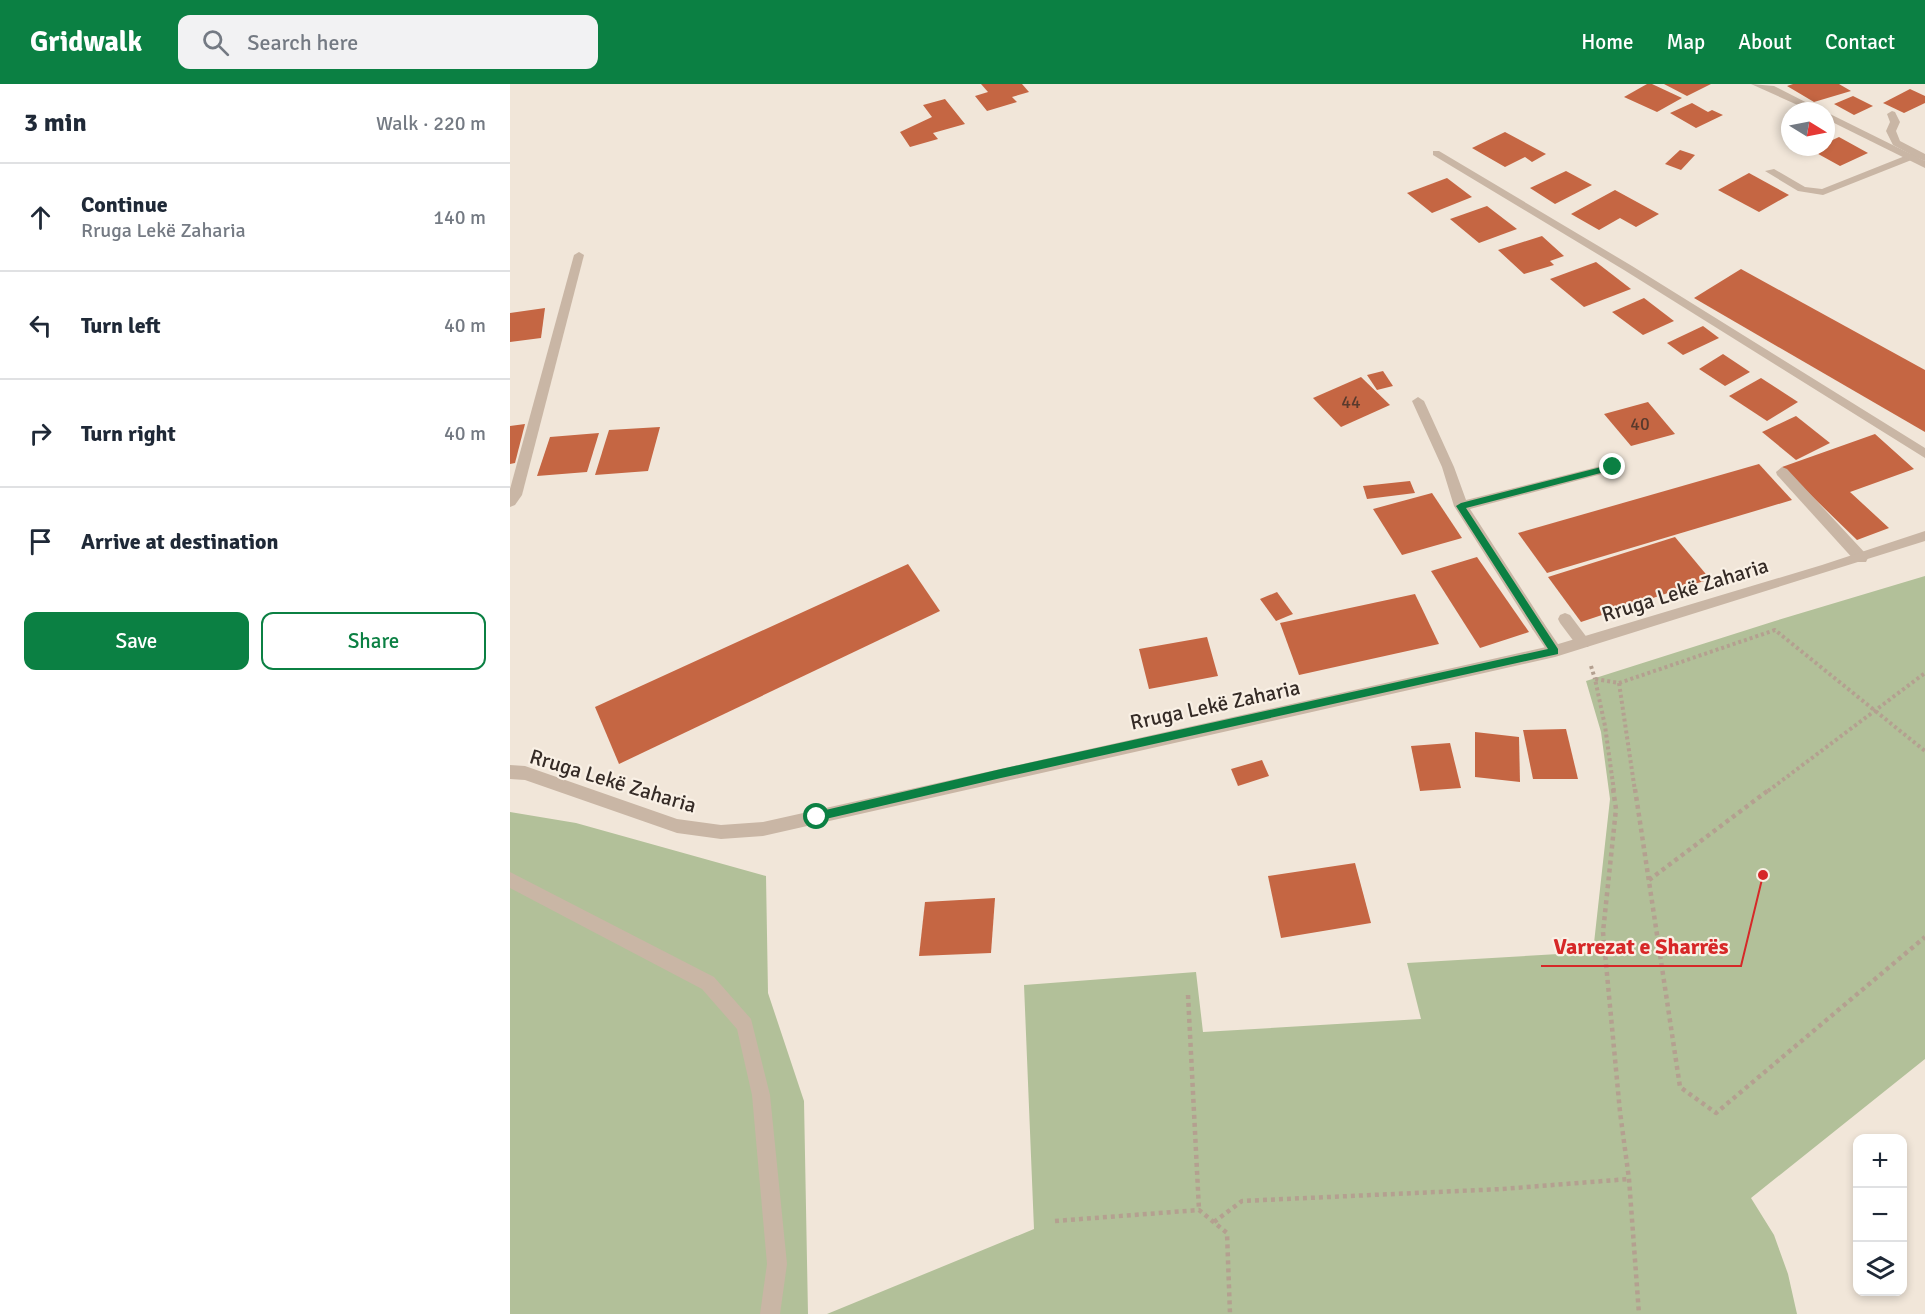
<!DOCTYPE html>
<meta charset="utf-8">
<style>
:root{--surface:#fff;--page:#f2f2f3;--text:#1f2937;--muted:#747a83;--line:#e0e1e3;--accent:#0b8043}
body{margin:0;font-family:Signika,sans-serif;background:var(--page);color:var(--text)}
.controls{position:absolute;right:18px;bottom:18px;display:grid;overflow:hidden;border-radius:12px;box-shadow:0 3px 9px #0003}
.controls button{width:54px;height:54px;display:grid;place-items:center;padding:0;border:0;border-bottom:2px solid var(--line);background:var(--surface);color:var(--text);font:30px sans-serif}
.compass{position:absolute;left:1271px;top:18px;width:54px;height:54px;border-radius:50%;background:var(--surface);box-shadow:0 3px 9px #0003;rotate:100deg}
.stop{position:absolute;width:18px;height:18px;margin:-14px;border:4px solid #0b8043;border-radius:50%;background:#fff}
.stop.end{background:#0b8043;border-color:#fff;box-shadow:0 2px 6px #0008}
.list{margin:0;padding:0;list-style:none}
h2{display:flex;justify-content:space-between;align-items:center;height:78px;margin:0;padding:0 24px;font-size:26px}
h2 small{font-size:20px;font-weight:400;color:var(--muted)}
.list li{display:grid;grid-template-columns:39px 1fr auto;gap:18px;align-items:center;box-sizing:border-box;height:108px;padding:0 24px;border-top:2px solid var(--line)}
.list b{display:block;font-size:22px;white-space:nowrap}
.list p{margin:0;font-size:20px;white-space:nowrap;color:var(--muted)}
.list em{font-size:20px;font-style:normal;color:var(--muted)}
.actions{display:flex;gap:12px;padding:18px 24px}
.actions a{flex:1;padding:14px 0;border:2px solid var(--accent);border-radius:12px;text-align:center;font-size:21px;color:var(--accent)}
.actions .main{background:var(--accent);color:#fff}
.icon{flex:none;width:33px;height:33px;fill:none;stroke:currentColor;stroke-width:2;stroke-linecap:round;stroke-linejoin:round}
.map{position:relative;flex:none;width:1415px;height:1230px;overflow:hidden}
header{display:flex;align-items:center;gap:36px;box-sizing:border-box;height:84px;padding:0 30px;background:var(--accent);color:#fff}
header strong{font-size:28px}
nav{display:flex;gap:33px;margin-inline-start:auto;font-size:21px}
.search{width:420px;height:54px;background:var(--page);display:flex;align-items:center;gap:15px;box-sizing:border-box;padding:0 21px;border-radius:12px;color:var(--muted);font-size:22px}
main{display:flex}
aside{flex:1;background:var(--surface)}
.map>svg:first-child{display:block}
.green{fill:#b2c099}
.building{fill:#c56643}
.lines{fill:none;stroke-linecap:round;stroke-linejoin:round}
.path-far1{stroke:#b4a090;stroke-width:4;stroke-dasharray:3 3;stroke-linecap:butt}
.path{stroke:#b4a090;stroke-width:4.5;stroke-dasharray:4 4;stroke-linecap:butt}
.service{fill:#c9b6a5;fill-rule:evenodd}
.minor{fill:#c9b6a5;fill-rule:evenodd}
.route{fill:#0b8043}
.labels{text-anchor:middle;stroke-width:4.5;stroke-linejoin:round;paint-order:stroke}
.number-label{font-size:18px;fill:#593a2d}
.street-label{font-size:21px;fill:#352b26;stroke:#f9f0e5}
.leader{fill:none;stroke:#d62828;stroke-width:2}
.callout-dot{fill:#d62828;stroke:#f9f0e5;stroke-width:2}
.callout-label{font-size:22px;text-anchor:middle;font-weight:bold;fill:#d62828;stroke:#f9f0e5;stroke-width:4.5;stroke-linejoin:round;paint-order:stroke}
</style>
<header>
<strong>Gridwalk</strong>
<div class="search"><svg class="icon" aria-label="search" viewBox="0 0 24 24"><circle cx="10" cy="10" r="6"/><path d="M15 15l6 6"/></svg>Search here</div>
<nav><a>Home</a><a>Map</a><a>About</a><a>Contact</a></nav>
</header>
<main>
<aside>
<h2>3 min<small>Walk · 220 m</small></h2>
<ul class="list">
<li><svg class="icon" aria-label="ahead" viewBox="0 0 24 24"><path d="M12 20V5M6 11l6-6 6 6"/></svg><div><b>Continue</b><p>Rruga Lekë Zaharia</p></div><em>140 m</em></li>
<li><svg class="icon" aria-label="left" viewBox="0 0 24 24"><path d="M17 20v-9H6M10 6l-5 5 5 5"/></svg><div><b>Turn left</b></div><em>40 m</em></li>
<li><svg class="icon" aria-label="right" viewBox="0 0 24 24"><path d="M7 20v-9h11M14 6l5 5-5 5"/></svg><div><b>Turn right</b></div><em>40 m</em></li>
<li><svg class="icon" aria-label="arrive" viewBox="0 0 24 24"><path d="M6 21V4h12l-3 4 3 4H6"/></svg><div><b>Arrive at destination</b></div></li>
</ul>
<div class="actions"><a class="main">Save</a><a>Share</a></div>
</aside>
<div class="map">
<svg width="1415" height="1230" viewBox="0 0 1415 1230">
<rect width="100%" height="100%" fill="#f1e6d9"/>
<!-- green -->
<g class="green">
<path d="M 1415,492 L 1415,975 L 1241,1114 L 1264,1151 L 1278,1190 L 1287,1230 L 317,1230 L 524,1145 L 514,901 L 686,888 L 693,948 L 911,935 L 897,879 L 1083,868 L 1100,715 L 1091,648 L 1076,597 L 1265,537 Z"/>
<path d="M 0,728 L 66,739 L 256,792 L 258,909 L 294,1017 L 298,1230 L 0,1230 Z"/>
</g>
<!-- building -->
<g class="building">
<path d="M 471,0 L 512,0 L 519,8 L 502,13 L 507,18 L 477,27 L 465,12 L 478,8 Z"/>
<path d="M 1137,0 L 1142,0 L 1172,14 L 1147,28 L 1114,13 Z"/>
<path d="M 1154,0 L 1201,0 L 1177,12 Z"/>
<path d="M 1283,0 L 1329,0 L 1341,7 L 1304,18 L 1277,2 Z"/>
<path d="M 1400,5 L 1415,12 L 1415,19 L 1394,29 L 1373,19 Z"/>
<path d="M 1343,12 L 1363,22 L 1344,31 L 1324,20 Z"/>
<path d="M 435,15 L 455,40 L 423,49 L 428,55 L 400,63 L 390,48 L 422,33 L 413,21 Z"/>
<path d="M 1182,19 L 1198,28 L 1202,26 L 1213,31 L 1186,44 L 1160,29 Z"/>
<path d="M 995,48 L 1036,70 L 1022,78 L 1015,73 L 995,83 L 962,64 Z"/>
<path d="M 1329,53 L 1358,69 L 1330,82 L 1301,66 L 1316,63 L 1316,59 Z"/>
<path d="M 1170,66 L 1185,71 L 1171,86 L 1155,80 Z"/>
<path d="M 1056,87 L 1082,101 L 1045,120 L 1020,104 Z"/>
<path d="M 1239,89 L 1279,111 L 1249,128 L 1208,106 Z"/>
<path d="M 937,94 L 962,113 L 922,129 L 897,109 Z"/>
<path d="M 1105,106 L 1149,130 L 1126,143 L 1110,134 L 1089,146 L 1061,130 Z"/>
<path d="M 977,122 L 1007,145 L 969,159 L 940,135 Z"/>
<path d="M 1032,152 L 1054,172 L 1040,177 L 1044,181 L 1014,190 L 988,166 Z"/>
<path d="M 1086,178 L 1121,205 L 1074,223 L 1040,195 Z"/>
<path d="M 1231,185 L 1415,286 L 1415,348 L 1184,214 Z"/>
<path d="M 1134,214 L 1164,237 L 1133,251 L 1102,228 Z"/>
<path d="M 35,224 L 31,254 L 0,258 L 0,229 Z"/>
<path d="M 1193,242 L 1209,254 L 1173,271 L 1157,259 Z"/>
<path d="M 1213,270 L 1240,288 L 1215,302 L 1189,285 Z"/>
<path d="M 873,287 L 883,302 L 867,306 L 857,291 Z"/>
<path d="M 851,293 L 880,321 L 831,343 L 803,314 Z"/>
<path d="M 1251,294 L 1288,318 L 1257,337 L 1219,312 Z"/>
<path d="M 1138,318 L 1165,350 L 1121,362 L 1094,330 Z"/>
<path d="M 1286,332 L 1320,359 L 1286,376 L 1252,348 Z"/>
<path d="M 15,340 L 5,379 L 0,380 L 0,342 Z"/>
<path d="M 150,343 L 138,387 L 85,391 L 99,346 Z"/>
<path d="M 89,349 L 77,388 L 27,392 L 40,353 Z"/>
<path d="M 1365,350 L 1404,385 L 1340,408 L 1379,444 L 1347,456 L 1272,383 Z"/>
<path d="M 1249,380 L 1282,416 L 1037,489 L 1008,449 Z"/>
<path d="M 900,397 L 905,409 L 857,415 L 853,402 Z"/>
<path d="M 922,409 L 952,454 L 892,471 L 863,425 Z"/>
<path d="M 1165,453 L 1200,495 L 1071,538 L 1038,493 Z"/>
<path d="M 967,473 L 1019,548 L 970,564 L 921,487 Z"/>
<path d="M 398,480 L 430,527 L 109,680 L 85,623 Z"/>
<path d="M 767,508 L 783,530 L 766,537 L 750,515 Z"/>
<path d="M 905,510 L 929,560 L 789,591 L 770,539 Z"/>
<path d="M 697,553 L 708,592 L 639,605 L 629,565 Z"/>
<path d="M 1056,645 L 1068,695 L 1023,695 L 1013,646 Z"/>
<path d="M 965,648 L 1009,653 L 1010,698 L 965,693 Z"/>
<path d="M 940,659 L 951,704 L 910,707 L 901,662 Z"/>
<path d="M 752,676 L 759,692 L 728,702 L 721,685 Z"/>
<path d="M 845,779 L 861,839 L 771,854 L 758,792 Z"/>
<path d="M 485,814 L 481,869 L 409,872 L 415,818 Z"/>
</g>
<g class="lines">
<!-- path-far1 -->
<g class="path-far1">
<path d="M 1081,582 L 1085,595"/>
<path d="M 1109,599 L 1125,707"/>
<path d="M 1104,707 L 1095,642 L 1085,595 L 1109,599 L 1265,546 L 1415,667"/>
<path d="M 1258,707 L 1415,589"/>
</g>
<!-- path -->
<g class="path">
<path d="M 1103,705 L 1106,725 L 1093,848 L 1110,1028 L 1119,1095 L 1129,1230"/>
<path d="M 1125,705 L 1170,1003 L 1206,1029 L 1415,853"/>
<path d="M 1139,796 L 1260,705"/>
<path d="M 678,911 L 689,1126"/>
<path d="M 545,1137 L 689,1126 L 717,1149 L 720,1230"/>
<path d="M 704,1138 L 732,1117 L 992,1105 L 1119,1095"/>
</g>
<!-- service -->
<g class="service">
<path d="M 1382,27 L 1385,28 L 1390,38 L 1386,47 L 1390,57 L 1415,70 L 1415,77 L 1405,73 L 1404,75 L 1313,111 L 1288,107 L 1255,87 L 1264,85 L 1295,103 L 1312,105 L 1400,70 L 1383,61 L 1376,47 L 1380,38 L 1377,30 Z"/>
<path d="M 1272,383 L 1277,385 L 1356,470 L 1358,474 L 1356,478 L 1346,478 L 1267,391 L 1266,388 Z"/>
<path d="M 1055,529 L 1060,531 L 1078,555 L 1080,559 L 1078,563 L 1068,563 L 1050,539 L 1048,535 L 1050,531 Z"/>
<path d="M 1028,536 L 1033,538 L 1050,563 L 1052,567 L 1050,571 L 1040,571 L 1023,546 L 1021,542 L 1023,538 Z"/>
<path d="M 0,788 L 204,893 L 241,935 L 260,1011 L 277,1180 L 270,1230 L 250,1230 L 257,1180 L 242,1011 L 227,945 L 192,905 L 0,804 Z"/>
</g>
<!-- minor -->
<g class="minor">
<path d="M 1241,0 L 1264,2 L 1313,27 L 1301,27 Z"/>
<path d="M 1316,28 L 1415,77 L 1415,84 L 1316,35 Z"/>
<path d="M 923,67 L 929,67 L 1122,182 L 1415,364 L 1415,374 L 1114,186 L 923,71 Z"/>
<path d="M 69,168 L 74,171 L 12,411 L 5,421 L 0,423 L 0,405 L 64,171 Z"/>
<path d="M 908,313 L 914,317 L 944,383 L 956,416 L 1103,379 L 1109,383 L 1103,387 L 960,425 L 1033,538 L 1035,542 L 1033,546 L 1023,546 L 944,422 L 932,383 L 902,317 Z"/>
<path d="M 1415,447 L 1415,457 L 1045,573 L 253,752 L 211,755 L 167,749 L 15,696 L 0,695 L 0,681 L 15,682 L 167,735 L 211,741 L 253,738 L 1045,561 L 1312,481 Z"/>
</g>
</g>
<!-- route -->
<path class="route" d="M 1103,380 L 1106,381 L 1106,385 L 956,424 L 1048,565 L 1048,570 L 491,694 L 307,737 L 302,733 L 307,728 L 491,685 L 1038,565 L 946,422 L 951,419 Z"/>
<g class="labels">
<!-- number labels -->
<g class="number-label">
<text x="841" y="324">44</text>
<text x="1130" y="346">40</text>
</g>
<!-- street labels -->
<g class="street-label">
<text transform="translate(1175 506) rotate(-17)" y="7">Rruga Lekë Zaharia</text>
<text transform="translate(705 621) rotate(-12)" y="7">Rruga Lekë Zaharia</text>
<text transform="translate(103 697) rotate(17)" y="7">Rruga Lekë Zaharia</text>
</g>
</g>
<!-- callouts -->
<path class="leader" d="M1253 791L1231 882H1031"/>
<circle class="callout-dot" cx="1253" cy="791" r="6"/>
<g class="callout-label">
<text x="1131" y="870">Varrezat e Sharrës</text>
</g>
</svg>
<div class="controls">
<button>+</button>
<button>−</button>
<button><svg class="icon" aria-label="layers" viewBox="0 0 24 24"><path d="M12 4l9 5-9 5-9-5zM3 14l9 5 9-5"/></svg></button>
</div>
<svg class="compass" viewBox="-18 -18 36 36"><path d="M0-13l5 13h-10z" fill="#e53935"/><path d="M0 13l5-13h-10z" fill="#747a83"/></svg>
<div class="stop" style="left:307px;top:733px"></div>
<div class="stop end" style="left:1103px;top:383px"></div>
</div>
</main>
